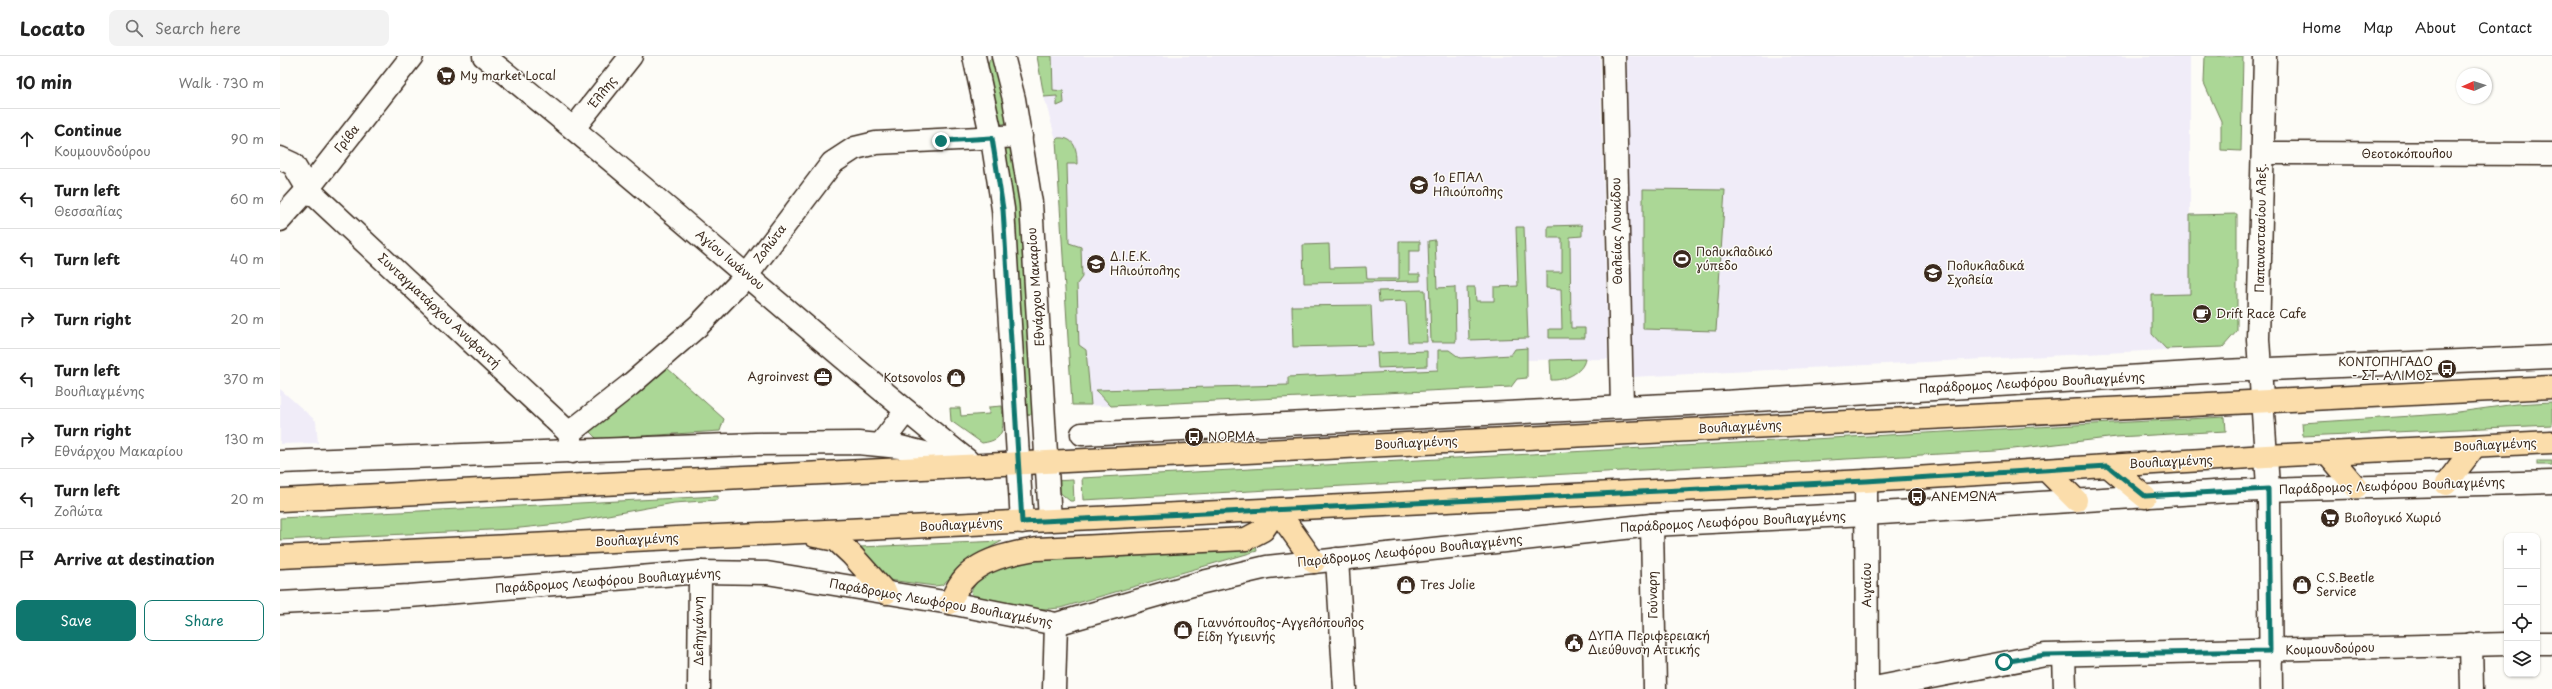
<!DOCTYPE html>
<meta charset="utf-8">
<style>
:root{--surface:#fff;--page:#f2f2f2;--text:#222;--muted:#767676;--line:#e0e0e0;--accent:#0f766e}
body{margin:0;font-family:"Playpen Sans",sans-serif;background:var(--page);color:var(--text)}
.controls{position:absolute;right:12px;bottom:12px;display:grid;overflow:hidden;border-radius:8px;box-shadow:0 1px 3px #0004}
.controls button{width:36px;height:36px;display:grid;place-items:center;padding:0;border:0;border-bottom:1px solid var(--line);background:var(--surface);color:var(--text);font:20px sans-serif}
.compass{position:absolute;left:2176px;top:12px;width:36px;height:36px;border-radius:50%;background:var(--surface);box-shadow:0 1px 3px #0004;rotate:267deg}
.stop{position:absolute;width:12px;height:12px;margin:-9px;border:3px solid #0f766e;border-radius:50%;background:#fff}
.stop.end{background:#0f766e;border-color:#fff;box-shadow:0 1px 4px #0008}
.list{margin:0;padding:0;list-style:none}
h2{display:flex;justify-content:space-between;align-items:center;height:52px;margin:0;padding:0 16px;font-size:17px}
h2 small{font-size:13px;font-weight:400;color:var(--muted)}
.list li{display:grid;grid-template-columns:26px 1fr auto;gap:12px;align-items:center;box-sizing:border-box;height:60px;padding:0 16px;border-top:1px solid var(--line)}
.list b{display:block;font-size:15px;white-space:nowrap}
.list p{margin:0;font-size:13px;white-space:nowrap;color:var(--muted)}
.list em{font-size:13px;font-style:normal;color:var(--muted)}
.actions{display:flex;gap:8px;padding:12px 16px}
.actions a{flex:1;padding:9px 0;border:1px solid var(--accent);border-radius:8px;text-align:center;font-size:14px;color:var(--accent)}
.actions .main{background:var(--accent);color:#fff}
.icon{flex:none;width:22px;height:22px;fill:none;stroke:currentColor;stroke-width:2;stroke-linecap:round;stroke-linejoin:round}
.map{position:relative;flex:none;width:2272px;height:633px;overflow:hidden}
header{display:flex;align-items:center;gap:24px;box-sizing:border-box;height:56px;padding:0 20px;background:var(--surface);border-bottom:1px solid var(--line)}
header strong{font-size:19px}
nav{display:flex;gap:22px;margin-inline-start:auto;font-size:14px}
.search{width:280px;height:36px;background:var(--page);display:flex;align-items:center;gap:10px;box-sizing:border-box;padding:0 14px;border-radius:8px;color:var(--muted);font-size:15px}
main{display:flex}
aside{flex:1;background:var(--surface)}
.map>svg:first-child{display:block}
.built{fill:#f0ecf8}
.green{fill:#abd796;stroke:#73805a}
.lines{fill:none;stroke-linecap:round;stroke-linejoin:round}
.minor-casing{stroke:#3b2a1e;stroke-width:25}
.major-casing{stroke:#3b2a1e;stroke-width:25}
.minor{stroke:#fdfcf7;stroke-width:22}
.major{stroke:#fbddab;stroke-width:22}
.route{stroke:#0f766e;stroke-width:5}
.labels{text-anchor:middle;stroke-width:3;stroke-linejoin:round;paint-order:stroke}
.poi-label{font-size:12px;fill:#3b2a1e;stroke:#fdfcf7;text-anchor:start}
.street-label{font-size:12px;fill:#3b2a1e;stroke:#fdfcf7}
</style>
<header>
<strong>Locato</strong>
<div class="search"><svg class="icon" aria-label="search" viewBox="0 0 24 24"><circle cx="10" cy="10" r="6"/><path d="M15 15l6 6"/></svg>Search here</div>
<nav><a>Home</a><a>Map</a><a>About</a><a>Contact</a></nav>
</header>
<main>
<aside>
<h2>10 min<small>Walk · 730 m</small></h2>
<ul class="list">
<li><svg class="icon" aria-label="ahead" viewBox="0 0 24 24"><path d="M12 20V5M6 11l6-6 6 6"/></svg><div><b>Continue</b><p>Κουμουνδούρου</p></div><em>90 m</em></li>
<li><svg class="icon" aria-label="left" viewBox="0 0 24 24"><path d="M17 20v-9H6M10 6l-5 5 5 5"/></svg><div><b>Turn left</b><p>Θεσσαλίας</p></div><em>60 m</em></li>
<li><svg class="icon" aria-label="left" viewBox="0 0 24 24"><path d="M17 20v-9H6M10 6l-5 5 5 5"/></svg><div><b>Turn left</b></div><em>40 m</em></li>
<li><svg class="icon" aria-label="right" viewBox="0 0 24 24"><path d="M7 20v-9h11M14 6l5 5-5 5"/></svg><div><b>Turn right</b></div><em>20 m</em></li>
<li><svg class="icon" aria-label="left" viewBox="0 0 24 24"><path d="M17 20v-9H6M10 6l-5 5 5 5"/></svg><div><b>Turn left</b><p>Βουλιαγμένης</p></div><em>370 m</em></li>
<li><svg class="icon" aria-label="right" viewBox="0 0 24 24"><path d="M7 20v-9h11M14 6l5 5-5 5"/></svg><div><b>Turn right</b><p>Εθνάρχου Μακαρίου</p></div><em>130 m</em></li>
<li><svg class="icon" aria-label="left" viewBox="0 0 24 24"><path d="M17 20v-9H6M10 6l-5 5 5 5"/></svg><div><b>Turn left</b><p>Ζολώτα</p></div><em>20 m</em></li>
<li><svg class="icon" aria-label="arrive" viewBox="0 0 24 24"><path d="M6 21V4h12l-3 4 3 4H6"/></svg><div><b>Arrive at destination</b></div></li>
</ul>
<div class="actions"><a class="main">Save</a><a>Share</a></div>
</aside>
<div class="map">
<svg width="2272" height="633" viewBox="0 0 2272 633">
<rect width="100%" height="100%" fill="#fdfcf7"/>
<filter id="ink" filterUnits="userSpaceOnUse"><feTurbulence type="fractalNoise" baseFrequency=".025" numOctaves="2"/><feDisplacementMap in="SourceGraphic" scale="8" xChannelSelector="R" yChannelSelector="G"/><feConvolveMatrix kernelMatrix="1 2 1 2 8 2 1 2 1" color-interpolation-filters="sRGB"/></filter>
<g filter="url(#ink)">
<!-- built -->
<g class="built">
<path d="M 757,0 L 1320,0 L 1328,303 L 1247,304 L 1247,322 L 1237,323 L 1231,331 L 831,350 L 792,349 L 776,84 L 764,41 Z"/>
<path d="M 1347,0 L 1910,0 L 1910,158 L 1957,158 L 1943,291 L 1351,321 Z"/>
<path d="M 0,333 L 36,365 L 38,387 L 0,388 Z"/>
</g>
<!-- green -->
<g class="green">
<path d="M 757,0 L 772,0 L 773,34 L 783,35 L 784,47 L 777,50 L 777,40 L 764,41 Z"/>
<path d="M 1925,0 L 1963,0 L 1961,95 L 1941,94 L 1941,65 L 1924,27 Z"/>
<path d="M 715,2 L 727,67 L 718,69 L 708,9 L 710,3 Z"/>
<path d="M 778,82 C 795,81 797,93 797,108 L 787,108 L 789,187 L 801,191 L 802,221 L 797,228 L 799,289 L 806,294 L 811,349 L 792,349 L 776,84 Z"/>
<path d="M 731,89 L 743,155 L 755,358 L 745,359 L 724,95 L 725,92 Z"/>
<path d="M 1363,133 L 1445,134 L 1436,275 L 1363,273 Z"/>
<path d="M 1957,158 L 1957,275 L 1943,291 L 1886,293 L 1872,278 L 1872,239 L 1910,238 L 1910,159 Z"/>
<path d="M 1302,169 L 1302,180 L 1290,181 L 1291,272 L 1305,272 L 1305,282 L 1269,282 L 1269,273 L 1282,273 L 1281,233 L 1266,232 L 1266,216 L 1282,216 L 1282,182 L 1268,182 L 1268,170 Z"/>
<path d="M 1236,171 L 1244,171 L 1248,282 L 1189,284 L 1187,231 L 1195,231 L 1196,245 L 1214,245 L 1214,231 L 1238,230 Z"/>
<path d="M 1155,184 L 1157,232 L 1175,231 L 1176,286 L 1151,286 L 1148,185 Z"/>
<path d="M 1119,185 L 1140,185 L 1140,195 L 1129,195 L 1129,218 L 1140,218 L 1140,225 L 1024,227 L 1023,189 L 1049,188 L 1050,212 L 1086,211 L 1087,223 L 1119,223 Z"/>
<path d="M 1145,234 L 1147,286 L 1128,286 L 1126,245 L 1099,246 L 1098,235 Z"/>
<path d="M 1091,249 L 1093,289 L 1013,291 L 1012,250 Z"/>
<path d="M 1247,292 L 1247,322 L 1237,323 L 1231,331 L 831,350 L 816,334 L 1008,329 L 1008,321 L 1158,314 L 1158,294 L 1169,294 L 1180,302 L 1231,299 L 1235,293 Z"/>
<path d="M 1147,295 L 1147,310 L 1098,312 L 1097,297 Z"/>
<path d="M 1305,303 C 1303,317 1283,325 1271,324 L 1270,304 Z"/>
<path d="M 386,311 L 444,363 L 440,375 L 317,383 L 306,372 Z"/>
<path d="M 2272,346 L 2272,369 L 2023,380 L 2022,367 L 2164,358 L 2236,348 Z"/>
<path d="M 722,350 C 723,370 727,384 702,387 L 671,365 L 670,352 L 680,352 L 681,360 L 709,358 L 709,351 Z"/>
<path d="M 1945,361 L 1946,375 L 1837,381 L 1716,395 L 803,444 L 802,422 Z"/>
<rect x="2257" y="405" width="15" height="4"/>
<path d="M 793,424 L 794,445 L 790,445 L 771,429 L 773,425 Z"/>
<path d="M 438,440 L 438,444 L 394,447 L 278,468 L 231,473 L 0,484 L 0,462 Z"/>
<path d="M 722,485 L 693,501 L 662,529 L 655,530 L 609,524 L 580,491 Z"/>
<path d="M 976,490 L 977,495 L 780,552 C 752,556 721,546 694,541 L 691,536 C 699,516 722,511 741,505 Z"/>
</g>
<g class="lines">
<defs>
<g id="minor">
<path d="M 204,0 C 368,130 523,273 687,404"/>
<path d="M 694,0 L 712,83 L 723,153 L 742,466"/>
<path d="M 723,0 L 734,43 L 751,147 L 770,464"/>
<path d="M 1334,0 L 1342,350"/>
<path d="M 1985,0 L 1978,283 L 1989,445 L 1991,633"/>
<path d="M 294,72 L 351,0"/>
<path d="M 1983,97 L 2272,98"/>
<path d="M 0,102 L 13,108 L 28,133 L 289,377"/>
<path d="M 0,164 L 28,133 L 132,0"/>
<path d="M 802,378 L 1428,347 L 1943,315 L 2272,301"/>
<path d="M 601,388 L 626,355"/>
<path d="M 292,396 L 289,377 L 350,329 L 419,269 L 467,219 L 552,107 L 575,92 L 596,87 L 741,80"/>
<path d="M 0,406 L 475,388 L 578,387 L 620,391 L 689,408"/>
<path d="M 1586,425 L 1587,633"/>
<path d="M 1372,469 L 1375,633"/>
<path d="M 1057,503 L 1065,633"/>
<path d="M 0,547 L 129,540 L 420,516 L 487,517 L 670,547 L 776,568 L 923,526 L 987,511 L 1372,469 L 1586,458 L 1949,435 L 2272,426"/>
<path d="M 2257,587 L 2272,587"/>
<path d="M 2191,588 L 2192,633"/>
<path d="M 1784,599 L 1785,633"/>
<path d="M 419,633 L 420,516"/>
<path d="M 774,633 L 776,568"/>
<path d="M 1589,633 L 1765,599 L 2227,588"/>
</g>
<g id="major">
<path d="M 2048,398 L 2076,431"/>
<path d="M 1828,410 L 1865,441"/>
<path d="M 1766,414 L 1796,444"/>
<path d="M 2166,428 L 2195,390"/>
<path d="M 0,444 L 2272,331"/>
<path d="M 535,480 L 556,484 L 571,498 L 606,537"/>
<path d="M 0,501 L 1586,425 L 1986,400 L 2272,386"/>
<path d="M 670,547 C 673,540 677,532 682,525 C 699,503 732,497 757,493 L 966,483 L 983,474 L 997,454 L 1034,506"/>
</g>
</defs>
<!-- minor casing -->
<use href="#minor" class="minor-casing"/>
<!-- major casing -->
<use href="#major" class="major-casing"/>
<!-- minor -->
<use href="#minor" class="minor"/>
<!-- major -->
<use href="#major" class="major"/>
</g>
</g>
<g class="lines" filter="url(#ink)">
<!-- route -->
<path class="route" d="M 661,85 L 712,82 L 723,153 L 742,466 L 1586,425 L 1828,410 L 1865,440 L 1988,433 L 1990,595 L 1765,599 L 1724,606"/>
</g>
<!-- icons -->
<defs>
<symbol id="supermarket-disc" viewBox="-11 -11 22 22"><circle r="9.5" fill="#3b2a1e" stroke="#fdfcf7"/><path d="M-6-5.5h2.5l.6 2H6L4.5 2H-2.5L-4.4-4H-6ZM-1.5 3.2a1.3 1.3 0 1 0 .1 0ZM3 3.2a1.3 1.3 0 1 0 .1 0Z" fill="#fff"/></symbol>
<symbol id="school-disc" viewBox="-11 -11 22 22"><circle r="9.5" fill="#3b2a1e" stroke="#fdfcf7"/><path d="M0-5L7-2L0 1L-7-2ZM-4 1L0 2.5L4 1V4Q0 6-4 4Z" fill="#fff"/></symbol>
<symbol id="stadium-disc" viewBox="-11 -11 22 22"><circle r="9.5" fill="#3b2a1e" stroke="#fdfcf7"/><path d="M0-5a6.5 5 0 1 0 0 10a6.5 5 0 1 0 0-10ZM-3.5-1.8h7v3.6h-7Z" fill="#fff"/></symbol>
<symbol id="cafe-disc" viewBox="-11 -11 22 22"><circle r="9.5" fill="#3b2a1e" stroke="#fdfcf7"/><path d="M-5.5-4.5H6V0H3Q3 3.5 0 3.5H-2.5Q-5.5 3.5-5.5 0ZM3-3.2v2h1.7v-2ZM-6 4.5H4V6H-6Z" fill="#fff"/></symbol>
<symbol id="bus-disc" viewBox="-11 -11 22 22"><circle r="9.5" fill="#3b2a1e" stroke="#fdfcf7"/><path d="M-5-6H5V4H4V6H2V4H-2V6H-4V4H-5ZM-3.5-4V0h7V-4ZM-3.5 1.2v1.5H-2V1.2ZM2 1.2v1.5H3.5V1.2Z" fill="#fff"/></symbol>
<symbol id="office-disc" viewBox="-11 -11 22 22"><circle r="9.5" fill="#3b2a1e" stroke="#fdfcf7"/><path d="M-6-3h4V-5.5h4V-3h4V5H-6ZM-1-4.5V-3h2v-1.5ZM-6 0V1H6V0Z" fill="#fff"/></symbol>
<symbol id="shop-disc" viewBox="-11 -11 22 22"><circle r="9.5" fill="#3b2a1e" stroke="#fdfcf7"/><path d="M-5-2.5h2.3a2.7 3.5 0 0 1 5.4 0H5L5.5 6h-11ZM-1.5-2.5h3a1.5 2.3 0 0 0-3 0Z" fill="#fff"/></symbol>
<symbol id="civic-disc" viewBox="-11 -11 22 22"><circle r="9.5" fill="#3b2a1e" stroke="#fdfcf7"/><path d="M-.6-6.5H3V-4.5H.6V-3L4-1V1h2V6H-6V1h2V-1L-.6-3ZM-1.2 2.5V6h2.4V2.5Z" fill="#fff"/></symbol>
</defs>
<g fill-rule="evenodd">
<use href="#supermarket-disc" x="155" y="9" width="22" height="22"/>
<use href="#school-disc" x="1128" y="118" width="22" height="22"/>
<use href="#stadium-disc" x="1391" y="192" width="22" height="22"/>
<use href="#school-disc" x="805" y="197" width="22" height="22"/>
<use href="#school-disc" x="1642" y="206" width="22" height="22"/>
<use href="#cafe-disc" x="1911" y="247" width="22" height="22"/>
<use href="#bus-disc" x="2156" y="302" width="22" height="22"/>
<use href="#office-disc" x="532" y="310" width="22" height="22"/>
<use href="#shop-disc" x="665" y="311" width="22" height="22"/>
<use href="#bus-disc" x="903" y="370" width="22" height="22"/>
<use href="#bus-disc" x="1626" y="430" width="22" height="22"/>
<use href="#supermarket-disc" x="2039" y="451" width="22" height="22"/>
<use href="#shop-disc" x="1115" y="518" width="22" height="22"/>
<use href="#shop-disc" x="2011" y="518" width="22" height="22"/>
<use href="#shop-disc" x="892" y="563" width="22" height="22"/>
<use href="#civic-disc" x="1283" y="576" width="22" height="22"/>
</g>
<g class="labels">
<!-- poi labels -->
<g class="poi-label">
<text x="180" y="24">My market Local</text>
<text x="1153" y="126">1ο ΕΠΑΛ<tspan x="1153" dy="14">Ηλιούπολης</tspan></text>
<text x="1416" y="200">Πολυκλαδικό<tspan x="1416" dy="14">γύπεδο</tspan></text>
<text x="830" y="205">Δ.Ι.Ε.Κ.<tspan x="830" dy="14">Ηλιούπολης</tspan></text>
<text x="1667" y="214">Πολυκλαδικά<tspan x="1667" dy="14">Σχολεία</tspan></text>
<text x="1936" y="262">Drift Race Cafe</text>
<text x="2153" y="310" text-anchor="end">ΚΟΝΤΟΠΗΓΑΔΟ<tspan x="2153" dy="14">- ΣΤ. ΑΛΙΜΟΣ</tspan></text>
<text x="529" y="325" text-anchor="end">Agroinvest</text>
<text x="662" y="326" text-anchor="end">Kotsovolos</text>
<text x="928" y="385">ΝΟΡΜΑ</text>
<text x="1651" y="445">ΑΝΕΜΩΝΑ</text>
<text x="2064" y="466">Βιολογικό Χωριό</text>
<text x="2036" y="526">C.S.Beetle<tspan x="2036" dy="14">Service</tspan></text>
<text x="1140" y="533">Tres Jolie</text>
<text x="917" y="571">Γιαννόπουλος-Αγγελόπουλος<tspan x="917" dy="14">Είδη Υγιεινής</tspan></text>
<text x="1308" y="584">ΔΥΠΑ Περιφερειακή<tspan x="1308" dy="14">Διεύθυνση Αττικής</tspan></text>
</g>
<!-- street labels -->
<g class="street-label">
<text transform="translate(323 36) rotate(-52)" y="4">Έλλης</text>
<text transform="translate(67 83) rotate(-52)" y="4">Γρίβα</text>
<text x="2127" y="102">Θεοτοκόπουλου</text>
<text transform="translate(1981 172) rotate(-89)" y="4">Παπαναστασίου Αλεξ.</text>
<text transform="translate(1337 175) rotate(-91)" y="4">Θαλείας Λουκίδου</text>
<text transform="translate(490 188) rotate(-53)" y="4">Ζολώτα</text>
<text transform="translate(450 204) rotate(40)" y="4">Αγίου Ιωάννου</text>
<text transform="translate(756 231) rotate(-94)" y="4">Εθνάρχου Μακαρίου</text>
<text transform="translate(159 255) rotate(43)" y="4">Συνταγματάρχου Ανυφαντή</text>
<text transform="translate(1752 327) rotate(-3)" y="4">Παράδρομος Λεωφόρου Βουλιαγμένης</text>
<text transform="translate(1460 371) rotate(-3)" y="4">Βουλιαγμένης</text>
<text transform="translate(1136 387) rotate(-3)" y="4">Βουλιαγμένης</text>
<text transform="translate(2215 389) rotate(-3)" y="4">Βουλιαγμένης</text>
<text transform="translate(1891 406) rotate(-3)" y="4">Βουλιαγμένης</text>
<text transform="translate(2112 430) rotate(-2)" y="4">Παράδρομος Λεωφόρου Βουλιαγμένης</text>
<text transform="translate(1453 466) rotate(-3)" y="4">Παράδρομος Λεωφόρου Βουλιαγμένης</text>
<text transform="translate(681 469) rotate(-3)" y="4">Βουλιαγμένης</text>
<text transform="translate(357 484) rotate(-3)" y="4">Βουλιαγμένης</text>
<text transform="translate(1130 495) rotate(-6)" y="4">Παράδρομος Λεωφόρου Βουλιαγμένης</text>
<text transform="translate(328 525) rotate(-4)" y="4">Παράδρομος Λεωφόρου Βουλιαγμένης</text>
<text transform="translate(1587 529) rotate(-90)" y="4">Αιγαίου</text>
<text transform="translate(1373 539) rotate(-91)" y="4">Γούναρη</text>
<text transform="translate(661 547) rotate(10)" y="4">Παράδρομος Λεωφόρου Βουλιαγμένης</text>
<text transform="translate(419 575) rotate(-90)" y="4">Δεληγιάννη</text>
<text transform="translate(2050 593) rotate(-2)" y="4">Κουμουνδούρου</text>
</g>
</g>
</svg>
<div class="controls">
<button>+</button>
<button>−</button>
<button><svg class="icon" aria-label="locate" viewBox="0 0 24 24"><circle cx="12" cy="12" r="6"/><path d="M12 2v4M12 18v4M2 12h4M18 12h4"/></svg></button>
<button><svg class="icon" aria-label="layers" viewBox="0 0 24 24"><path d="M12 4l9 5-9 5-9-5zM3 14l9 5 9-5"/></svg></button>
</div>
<svg class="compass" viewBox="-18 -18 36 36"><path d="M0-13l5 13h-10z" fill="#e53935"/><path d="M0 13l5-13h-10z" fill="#767676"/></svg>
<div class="stop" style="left:1724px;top:606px"></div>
<div class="stop end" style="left:661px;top:85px"></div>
</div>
</main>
